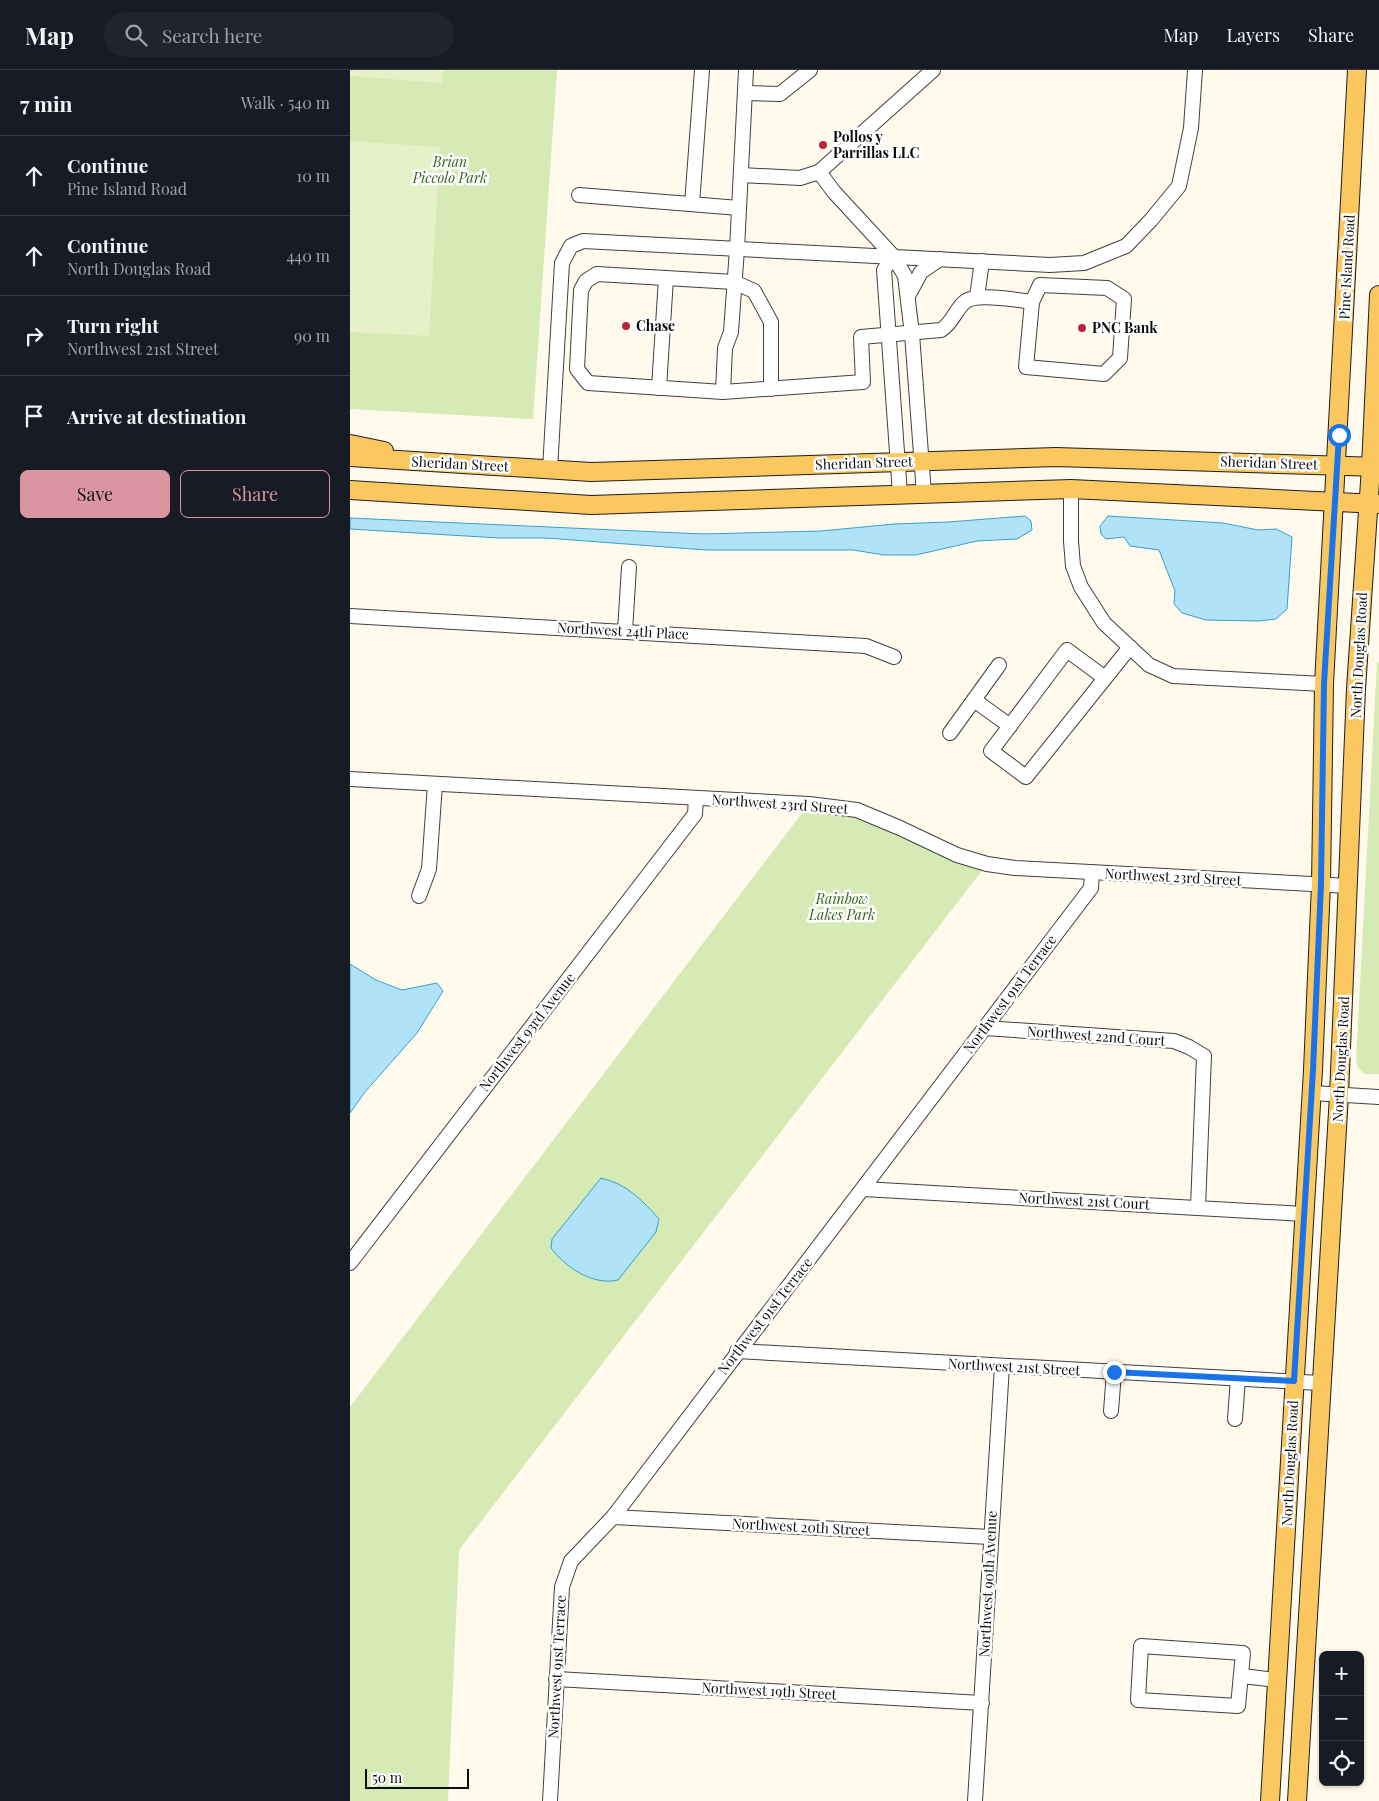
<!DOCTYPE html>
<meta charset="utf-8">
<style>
:root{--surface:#171b24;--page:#20242c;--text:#f1f3f6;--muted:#9ea1a6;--line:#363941;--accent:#da95a0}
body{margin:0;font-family:"Playfair Display",serif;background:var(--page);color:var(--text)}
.controls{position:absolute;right:15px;bottom:15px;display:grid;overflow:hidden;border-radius:8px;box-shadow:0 1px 4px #0004}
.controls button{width:45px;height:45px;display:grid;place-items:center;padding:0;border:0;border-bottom:1px solid var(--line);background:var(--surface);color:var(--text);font:25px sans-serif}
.scale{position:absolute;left:15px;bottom:12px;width:104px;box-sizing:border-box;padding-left:5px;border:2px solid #0d0d0d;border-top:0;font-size:14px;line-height:18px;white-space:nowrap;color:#0d0d0d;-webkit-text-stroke:4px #fff;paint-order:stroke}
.stop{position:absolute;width:15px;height:15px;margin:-11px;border:4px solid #1a73e8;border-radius:50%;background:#fff}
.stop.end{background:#1a73e8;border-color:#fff;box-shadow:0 1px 5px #0008}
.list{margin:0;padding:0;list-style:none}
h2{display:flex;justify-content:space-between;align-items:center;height:65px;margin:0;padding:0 20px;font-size:21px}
h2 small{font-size:16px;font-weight:400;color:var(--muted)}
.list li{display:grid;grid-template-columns:32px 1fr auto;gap:15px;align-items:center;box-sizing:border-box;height:80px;padding:0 20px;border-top:1px solid var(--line)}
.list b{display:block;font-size:19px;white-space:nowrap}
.list p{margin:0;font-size:16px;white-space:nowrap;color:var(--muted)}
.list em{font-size:16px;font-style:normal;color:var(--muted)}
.actions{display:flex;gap:10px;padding:15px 20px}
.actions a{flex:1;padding:11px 0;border:1px solid var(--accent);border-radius:8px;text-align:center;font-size:18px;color:var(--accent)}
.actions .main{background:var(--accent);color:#111}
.icon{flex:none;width:28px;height:28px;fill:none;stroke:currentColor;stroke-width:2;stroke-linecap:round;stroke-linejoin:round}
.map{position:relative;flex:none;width:1029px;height:1731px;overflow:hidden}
header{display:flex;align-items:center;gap:30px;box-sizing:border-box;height:70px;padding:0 25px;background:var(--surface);border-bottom:1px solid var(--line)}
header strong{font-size:24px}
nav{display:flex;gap:28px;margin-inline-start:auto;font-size:18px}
.search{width:350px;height:45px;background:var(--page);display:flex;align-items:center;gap:12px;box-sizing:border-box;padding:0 18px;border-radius:28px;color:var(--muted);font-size:19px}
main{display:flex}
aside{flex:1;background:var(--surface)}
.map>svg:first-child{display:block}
.green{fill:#d5eab5}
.pitch{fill:#e6f1c7}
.water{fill:#b0e3f7;stroke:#36a0d0}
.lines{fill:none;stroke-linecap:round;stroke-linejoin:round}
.minor-casing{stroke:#404040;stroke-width:16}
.major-casing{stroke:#1e1e1e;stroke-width:20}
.minor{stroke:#fff;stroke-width:14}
.major{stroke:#fbc860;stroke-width:18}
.route{stroke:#1a73e8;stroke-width:6}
.poi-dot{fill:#bf2237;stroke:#fff;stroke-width:2}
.labels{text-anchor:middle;stroke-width:5;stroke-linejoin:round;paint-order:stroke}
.poi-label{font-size:14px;font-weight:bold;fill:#0d0d0d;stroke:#fff;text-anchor:start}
.park-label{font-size:14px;font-style:italic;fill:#31651c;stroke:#fff}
.street-label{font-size:14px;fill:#0d0d0d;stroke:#fff}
</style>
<header>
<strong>Map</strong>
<div class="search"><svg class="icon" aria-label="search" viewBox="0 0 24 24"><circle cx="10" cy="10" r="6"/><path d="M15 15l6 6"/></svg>Search here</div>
<nav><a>Map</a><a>Layers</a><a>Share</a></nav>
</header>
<main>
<aside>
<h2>7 min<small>Walk · 540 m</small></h2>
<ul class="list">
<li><svg class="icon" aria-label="ahead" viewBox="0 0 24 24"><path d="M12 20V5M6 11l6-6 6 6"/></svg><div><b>Continue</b><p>Pine Island Road</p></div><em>10 m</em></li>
<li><svg class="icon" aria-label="ahead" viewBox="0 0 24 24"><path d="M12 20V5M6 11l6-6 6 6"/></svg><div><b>Continue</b><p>North Douglas Road</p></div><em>440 m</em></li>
<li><svg class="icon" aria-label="right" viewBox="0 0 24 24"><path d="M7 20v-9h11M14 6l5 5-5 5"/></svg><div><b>Turn right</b><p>Northwest 21st Street</p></div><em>90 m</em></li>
<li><svg class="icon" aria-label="arrive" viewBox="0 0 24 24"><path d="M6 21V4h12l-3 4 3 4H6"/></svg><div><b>Arrive at destination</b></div></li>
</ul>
<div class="actions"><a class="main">Save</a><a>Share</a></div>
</aside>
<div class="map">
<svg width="1029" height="1731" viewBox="0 0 1029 1731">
<rect width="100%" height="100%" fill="#fffaec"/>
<!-- green -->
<g class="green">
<path d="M 0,0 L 207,0 L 183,349 L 0,339 Z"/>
<path d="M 1027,592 L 1029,592 L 1029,1004 L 1015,1004 L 1008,998 L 1006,990 Z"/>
<path d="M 459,734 L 489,737 L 637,794 L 109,1480 L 98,1731 L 0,1731 L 0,1337 Z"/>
</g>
<!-- pitch -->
<g class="pitch">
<path d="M 0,0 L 93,0 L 92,13 L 0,6 Z"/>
<path d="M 0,71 L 90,77 L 79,266 L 0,262 Z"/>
</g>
<!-- water -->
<g class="water">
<path d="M 675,446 L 681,451 L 682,460 L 667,469 L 627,471 L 566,485 L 534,485 L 503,480 L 356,480 L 196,468 L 149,468 L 0,459 L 0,448 L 353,464 L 471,461 L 544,454 L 598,452 Z"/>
<path d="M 758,446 L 873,453 L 908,460 L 926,459 L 942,467 L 937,539 L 926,549 L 909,551 L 856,550 L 832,543 L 824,534 L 825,521 L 809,480 L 780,476 L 774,467 L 756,469 L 751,464 L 750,456 Z"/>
<path d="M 0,894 L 26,910 L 52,920 L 87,913 L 93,921 L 67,963 L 15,1022 L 0,1043 Z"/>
<path d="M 251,1108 C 277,1114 292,1130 309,1149 L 306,1162 L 268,1210 C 243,1216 215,1197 201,1178 L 202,1169 Z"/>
</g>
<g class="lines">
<defs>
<g id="minor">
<path d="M 395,23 L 430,24 L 460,0"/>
<path d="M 469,102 L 484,122 L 543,186 L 555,206 L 562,264 L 574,424"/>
<path d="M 391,105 L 450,108 L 469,102 L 583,0"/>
<path d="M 229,125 L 389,138"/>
<path d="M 342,134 L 352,0"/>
<path d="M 543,186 L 534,200 L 550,424"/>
<path d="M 690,215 L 757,218 L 774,229 L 770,288 L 754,304 L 676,297 L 682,232 Z"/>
<path d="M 558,226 L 571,202 L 590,189"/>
<path d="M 627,227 L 632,191"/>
<path d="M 309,318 L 316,208"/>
<path d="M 421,319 L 421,252 L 404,221 L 384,212 L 247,204 L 236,211 L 231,220 L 227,299 L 238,313 L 373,322 L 513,312 L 511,267 L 591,260 C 603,253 605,239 616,231 C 628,223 667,230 682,232"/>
<path d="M 373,322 L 375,278 L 381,262 L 387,179 L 396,0"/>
<path d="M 200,399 L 212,193 L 221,176 L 233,171 L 700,195 L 734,193 L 776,176 L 801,150 L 829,116 L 841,58 L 845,0"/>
<path d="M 721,419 L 721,471 L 723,496 L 731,517 L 754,553 L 799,595 L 823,606 L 974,614"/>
<path d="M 0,546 L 516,576 L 544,587"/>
<path d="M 275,561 L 279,497"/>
<path d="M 755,608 L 717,580 L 641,681 L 676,707 L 780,577"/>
<path d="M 624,630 L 660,656"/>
<path d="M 600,663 L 649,595"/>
<path d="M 0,709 L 459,734 L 507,740 L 550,758 L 607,785 L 637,794 L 665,798 L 999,816"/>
<path d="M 69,826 L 79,799 L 85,714"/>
<path d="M 635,958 L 824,971 L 839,977 L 854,986 L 848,1137"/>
<path d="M 962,1023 L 1029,1027"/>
<path d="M 513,1119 L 954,1144"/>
<path d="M 0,1193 L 345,744 L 346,728"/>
<path d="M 387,1281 L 970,1313"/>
<path d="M 761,1341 L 764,1302"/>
<path d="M 885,1349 L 888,1308"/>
<path d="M 263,1447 L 640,1467"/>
<path d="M 791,1576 L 893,1583 L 888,1636 L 788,1630 Z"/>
<path d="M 892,1606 L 927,1610"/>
<path d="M 206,1609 L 632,1633"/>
<path d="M 200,1731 L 212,1517 L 221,1491 L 263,1447 L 741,818 L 742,802"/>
<path d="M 625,1731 L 652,1296"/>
</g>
<g id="major">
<path d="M 0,374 L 34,381"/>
<path d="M 0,387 L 241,402 L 706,387 L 1029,397"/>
<path d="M 0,420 L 241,435 L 721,419 L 1028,434"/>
<path d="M 920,1731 L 963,1000 L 971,814 L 974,614 L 1007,0"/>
<path d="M 947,1731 L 989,1025 L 1006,619 L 1021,397 L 1029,225"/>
</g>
</defs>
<!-- minor casing -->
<use href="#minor" class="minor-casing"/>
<!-- major casing -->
<use href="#major" class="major-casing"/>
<!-- minor -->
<use href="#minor" class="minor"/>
<!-- major -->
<use href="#major" class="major"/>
</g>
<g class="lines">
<!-- route -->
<path class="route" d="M 764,1302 L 944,1311 L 963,1000 L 971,814 L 974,614 L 989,365"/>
</g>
<!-- markers -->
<g class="poi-dot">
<circle cx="473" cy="75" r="5"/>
<circle cx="276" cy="256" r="5"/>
<circle cx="732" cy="258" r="5"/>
</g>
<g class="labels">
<!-- poi labels -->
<g class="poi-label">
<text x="483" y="72">Pollos y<tspan x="483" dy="16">Parrillas LLC</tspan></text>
<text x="286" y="261">Chase</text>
<text x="742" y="263">PNC Bank</text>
</g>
<!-- park labels -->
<g class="park-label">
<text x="100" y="97">Brian<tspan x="100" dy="16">Piccolo Park</tspan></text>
<text x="492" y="834">Rainbow<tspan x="492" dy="16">Lakes Park</tspan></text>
</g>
<!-- street labels -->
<g class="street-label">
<text transform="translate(997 197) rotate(-87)" y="5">Pine Island Road</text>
<text transform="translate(514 393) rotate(-2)" y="5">Sheridan Street</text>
<text transform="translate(919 393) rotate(2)" y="5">Sheridan Street</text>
<text transform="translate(110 394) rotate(3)" y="5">Sheridan Street</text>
<text transform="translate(273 561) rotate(3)" y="5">Northwest 24th Place</text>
<text transform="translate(1009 585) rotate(-87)" y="5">North Douglas Road</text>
<text transform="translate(430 734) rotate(4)" y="5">Northwest 23rd Street</text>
<text transform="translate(823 807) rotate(3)" y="5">Northwest 23rd Street</text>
<text transform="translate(660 924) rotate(-53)" y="5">Northwest 91st Terrace</text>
<text transform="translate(177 962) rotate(-52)" y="5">Northwest 93rd Avenue</text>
<text transform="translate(746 966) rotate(4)" y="5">Northwest 22nd Court</text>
<text transform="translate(991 989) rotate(-87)" y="5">North Douglas Road</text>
<text transform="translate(734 1131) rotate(3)" y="5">Northwest 21st Court</text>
<text transform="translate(415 1246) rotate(-52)" y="5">Northwest 91st Terrace</text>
<text transform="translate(664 1297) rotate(3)" y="5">Northwest 21st Street</text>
<text transform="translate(940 1393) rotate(-87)" y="5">North Douglas Road</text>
<text transform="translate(451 1457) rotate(3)" y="5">Northwest 20th Street</text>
<text transform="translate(638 1514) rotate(-87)" y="5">Northwest 90th Avenue</text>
<text transform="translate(207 1597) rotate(-87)" y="5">Northwest 91st Terrace</text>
<text transform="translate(419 1621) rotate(3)" y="5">Northwest 19th Street</text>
</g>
</g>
</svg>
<div class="controls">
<button>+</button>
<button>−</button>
<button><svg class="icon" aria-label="locate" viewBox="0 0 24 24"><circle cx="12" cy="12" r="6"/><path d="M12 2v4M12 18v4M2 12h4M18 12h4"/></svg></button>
</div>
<div class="scale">50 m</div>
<div class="stop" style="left:989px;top:365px"></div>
<div class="stop end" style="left:764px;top:1302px"></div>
</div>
</main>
